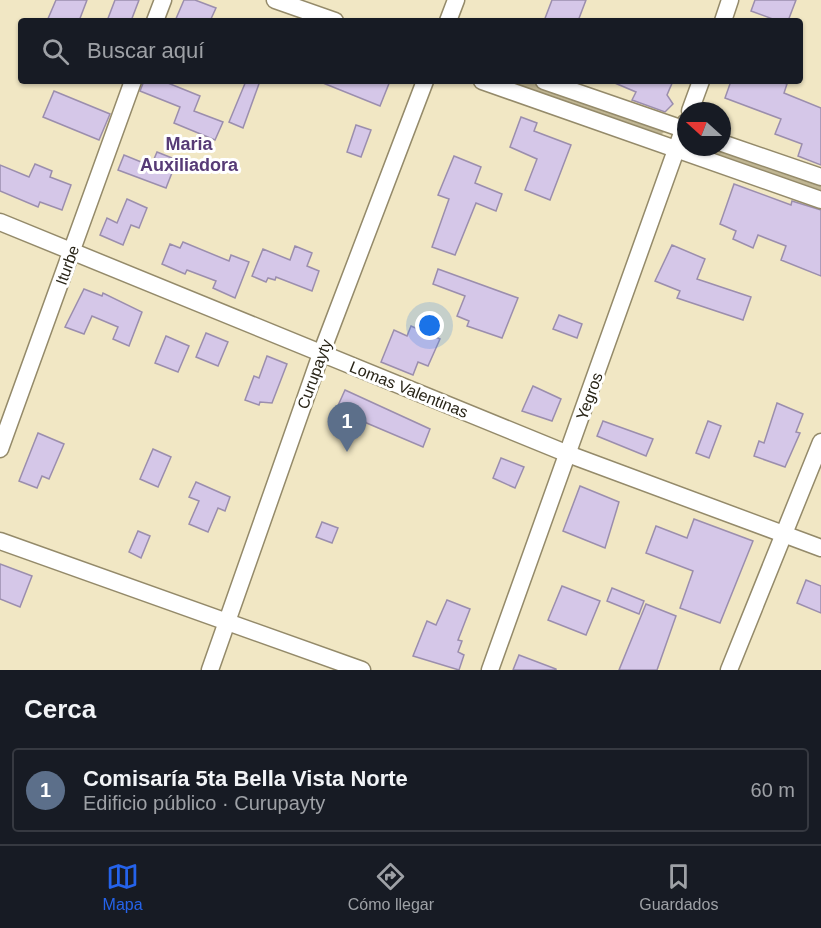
<!DOCTYPE html>
<html lang="es">
<meta charset="utf-8">
<style>
:root{--surface:#171b24;--page:#242831;--text:#f1f3f6;--muted:#9ea1a6;--line:#363941;--accent:#2563eb}
body{margin:0;font-family:Arial,sans-serif;background:var(--page);color:var(--text)}
.compass{position:absolute;left:677px;top:102px;width:54px;height:54px;border-radius:50%;background:var(--surface);box-shadow:0 2px 4px #0004;rotate:291deg}
.you{position:absolute;left:430px;top:326px;width:21px;height:21px;margin:-15px;border:4px solid #fff;border-radius:50%;background:#1a73e8;box-shadow:0 0 0 9px #1a73e833}
.badge{display:grid;place-items:center;width:39px;height:39px;border-radius:50%;background:var(--accent);color:#fff;font-size:20px;font-weight:700}
.pin{position:absolute;translate:-50% -50px;filter:drop-shadow(0 2px 3px #0008)}
.pin::after{content:'';position:absolute;top:32px;width:21px;height:18px;background:inherit;clip-path:polygon(0 0,100% 0,50% 100%)}
.list{margin:0;padding:0;list-style:none}
h2{display:flex;justify-content:space-between;align-items:center;height:78px;margin:0;padding:0 24px;font-size:26px}
h2 small{font-size:20px;font-weight:400;color:var(--muted)}
.list li{display:grid;grid-template-columns:39px 1fr auto;gap:18px;align-items:center;box-sizing:border-box;height:84px;margin:0 12px 12px;padding:0 12px;border:2px solid var(--line);border-radius:6px}
.list b{display:block;font-size:22px;white-space:nowrap}
.list p{margin:0;font-size:20px;white-space:nowrap;color:var(--muted)}
.list em{font-size:20px;font-style:normal;color:var(--muted)}
.icon{flex:none;width:33px;height:33px;fill:none;stroke:currentColor;stroke-width:2;stroke-linecap:round;stroke-linejoin:round}
.map{position:relative;flex:none;width:821px;height:670px;overflow:hidden}
.search{position:absolute;background:var(--surface);box-shadow:0 2px 4px #0004;left:18px;right:18px;top:18px;height:66px;display:flex;align-items:center;gap:15px;box-sizing:border-box;padding:0 21px;border-radius:6px;color:var(--muted);font-size:22px}
.sheet{height:174px;background:var(--surface)}
nav{display:flex;justify-content:space-around;align-items:center;box-sizing:border-box;height:84px;border-top:2px solid var(--line);background:var(--surface);font-size:16px;color:var(--muted)}
nav a{display:grid;justify-items:center;gap:3px}
nav .on{color:var(--accent)}
.map>svg:first-child{display:block}
.green{fill:#c0b693}
.building{fill:#d5c7e8;stroke:#9b8ead;stroke-width:1.5}
.lines{fill:none;stroke-linecap:round;stroke-linejoin:round}
.minor-casing{stroke:#948a6a;stroke-width:19}
.minor{stroke:#fff;stroke-width:16}
.labels{text-anchor:middle;stroke-width:6;stroke-linejoin:round;paint-order:stroke}
.street-label{font-size:16px;fill:#292518;stroke:#fff}
.neighbourhood-label{font-size:18px;font-weight:bold;fill:#573b76;stroke:#fff}
</style>
<div class="map">
<svg width="821" height="670" viewBox="0 0 821 670">
<rect width="100%" height="100%" fill="#f1e7c4"/>
<!-- green -->
<g class="green">
<path d="M 504,81 L 526,81 L 662,128 L 664,132 L 660,136 Z"/>
<path d="M 696,147 L 716,147 L 821,184 L 821,192 Z"/>
</g>
<!-- building -->
<g class="building">
<path d="M 56,0 L 87,0 L 79,21 L 47,21 Z"/>
<path d="M 115,0 L 139,0 L 131,21 L 107,21 Z"/>
<path d="M 184,0 L 195,0 L 216,8 L 210,21 L 175,21 Z"/>
<path d="M 552,0 L 586,0 L 578,21 L 544,21 Z"/>
<path d="M 755,0 L 796,0 L 788,21 L 778,21 L 751,11 Z"/>
<path d="M 144,81 L 163,81 L 200,96 L 194,111 L 223,122 L 215,140 L 174,123 L 180,107 L 140,91 Z"/>
<path d="M 246,81 L 260,81 L 243,128 L 229,122 Z"/>
<path d="M 318,81 L 390,81 L 380,106 Z"/>
<path d="M 610,81 L 673,81 L 667,95 L 673,104 L 665,112 L 632,100 L 636,92 Z"/>
<path d="M 731,81 L 778,81 L 787,84 L 784,93 L 821,108 L 821,165 L 798,156 L 802,144 L 775,134 L 781,119 L 725,98 Z"/>
<path d="M 54,91 L 110,114 L 99,140 L 43,117 Z"/>
<path d="M 521,117 L 537,123 L 534,131 L 571,145 L 550,200 L 525,190 L 537,159 L 510,147 Z"/>
<path d="M 356,125 L 371,130 L 361,157 L 347,152 Z"/>
<path d="M 157,152 L 177,160 L 166,188 L 118,170 L 124,155 L 151,166 Z"/>
<path d="M 454,156 L 481,167 L 475,183 L 502,194 L 496,211 L 476,203 L 455,255 L 432,247 L 449,199 L 438,195 Z"/>
<path d="M 35,164 L 52,171 L 50,177 L 71,185 L 62,210 L 40,202 L 38,207 L 0,191 L 0,165 L 29,177 Z"/>
<path d="M 734,184 L 791,205 L 792,201 L 821,210 L 821,276 L 781,260 L 786,246 L 758,235 L 753,248 L 733,239 L 736,231 L 720,224 Z"/>
<path d="M 127,199 L 147,208 L 139,228 L 131,225 L 123,245 L 100,235 L 107,218 L 117,223 Z"/>
<path d="M 183,242 L 229,261 L 231,255 L 249,262 L 235,298 L 213,288 L 216,281 L 187,270 L 185,274 L 162,264 L 170,244 L 180,248 Z"/>
<path d="M 672,245 L 705,259 L 697,279 L 751,297 L 743,320 L 677,298 L 680,291 L 655,281 Z"/>
<path d="M 295,246 L 312,253 L 307,266 L 319,271 L 312,291 L 276,277 L 275,280 L 268,278 L 266,282 L 252,276 L 263,249 L 290,260 Z"/>
<path d="M 438,269 L 518,298 L 502,338 L 467,326 L 469,321 L 457,316 L 465,296 L 433,284 Z"/>
<path d="M 84,289 L 102,296 L 103,293 L 142,312 L 129,346 L 113,339 L 118,327 L 92,316 L 84,334 L 65,327 Z"/>
<path d="M 559,315 L 582,324 L 577,338 L 553,329 Z"/>
<path d="M 411,326 L 440,339 L 428,366 L 418,362 L 413,375 L 381,362 L 394,330 L 407,336 Z"/>
<path d="M 206,333 L 228,342 L 218,366 L 196,357 Z"/>
<path d="M 166,336 L 189,346 L 178,372 L 155,363 Z"/>
<path d="M 267,356 L 287,364 L 272,403 L 260,402 L 259,405 L 245,400 L 254,376 L 259,378 Z"/>
<path d="M 533,386 L 561,399 L 552,421 L 522,411 Z"/>
<path d="M 345,390 L 430,429 L 423,447 L 336,410 Z"/>
<path d="M 777,403 L 803,414 L 796,432 L 800,433 L 785,467 L 754,456 L 759,441 L 764,443 Z"/>
<path d="M 603,421 L 653,439 L 646,456 L 597,436 Z"/>
<path d="M 708,421 L 721,426 L 709,458 L 696,453 Z"/>
<path d="M 38,433 L 64,444 L 49,479 L 42,476 L 37,488 L 19,481 Z"/>
<path d="M 153,449 L 171,457 L 158,487 L 140,479 Z"/>
<path d="M 501,458 L 524,467 L 515,488 L 493,478 Z"/>
<path d="M 196,482 L 230,497 L 225,511 L 218,508 L 208,532 L 189,524 L 199,501 L 189,497 Z"/>
<path d="M 580,486 L 619,502 L 605,548 L 563,531 Z"/>
<path d="M 694,519 L 753,541 L 720,623 L 680,608 L 693,571 L 646,553 L 656,526 L 687,538 Z"/>
<path d="M 322,522 L 338,528 L 332,543 L 316,537 Z"/>
<path d="M 138,531 L 150,536 L 141,558 L 129,552 Z"/>
<path d="M 0,564 L 32,576 L 20,607 L 0,599 Z"/>
<path d="M 806,580 L 821,586 L 821,613 L 797,603 Z"/>
<path d="M 562,586 L 600,601 L 586,635 L 548,620 Z"/>
<path d="M 612,588 L 644,601 L 639,614 L 607,601 Z"/>
<path d="M 447,600 L 470,609 L 458,640 L 462,641 L 458,652 L 464,655 L 459,670 L 413,656 L 427,621 L 436,625 Z"/>
<path d="M 646,604 L 676,616 L 657,670 L 619,670 Z"/>
<path d="M 519,655 L 556,669 L 556,670 L 513,670 Z"/>
</g>
<g class="lines">
<defs>
<g id="minor">
<path d="M 275,0 L 335,21"/>
<path d="M 155,21 L 163,0"/>
<path d="M 448,21 L 456,0"/>
<path d="M 723,21 L 730,0"/>
<path d="M 482,81 L 821,200"/>
<path d="M 544,81 L 686,130"/>
<path d="M 690,111 L 701,81"/>
<path d="M 722,143 L 821,177"/>
<path d="M 0,222 L 568,454 L 821,548"/>
<path d="M 0,449 L 133,81"/>
<path d="M 0,541 L 362,670"/>
<path d="M 210,670 L 321,354 L 425,81"/>
<path d="M 490,670 L 686,122"/>
<path d="M 729,670 L 821,442"/>
</g>
</defs>
<!-- minor casing -->
<use href="#minor" class="minor-casing"/>
<!-- minor -->
<use href="#minor" class="minor"/>
</g>
<g class="labels">
<!-- street labels -->
<g class="street-label">
<text transform="translate(67 265) rotate(-70)" y="6">Iturbe</text>
<text transform="translate(314 374) rotate(-70)" y="6">Curupayty</text>
<text transform="translate(409 389) rotate(22)" y="6">Lomas Valentinas</text>
<text transform="translate(589 396) rotate(-70)" y="6">Yegros</text>
</g>
<!-- neighbourhood labels -->
<g class="neighbourhood-label">
<text x="189" y="150">Maria<tspan x="189" dy="21">Auxiliadora</tspan></text>
</g>
</g>
</svg>
<svg class="compass" viewBox="-18 -18 36 36"><path d="M0-13l5 13h-10z" fill="#e53935"/><path d="M0 13l5-13h-10z" fill="#9ea1a6"/></svg>
<div class="you"></div>
<div class="pin badge" style="left:347px;top:452px;background:#5c6f8a">1</div>
<div class="search"><svg class="icon" aria-label="search" viewBox="0 0 24 24"><circle cx="10" cy="10" r="6"/><path d="M15 15l6 6"/></svg>Buscar aquí</div>
</div>
<section class="sheet">
<h2>Cerca<small></small></h2>
<ul class="list">
<li><span class="badge" style="background:#5c6f8a">1</span><div><b>Comisaría 5ta Bella Vista Norte</b><p>Edificio público · Curupayty</p></div><em>60 m</em></li>
</ul>
</section>
<nav>
<a class="on"><svg class="icon" aria-label="map" viewBox="0 0 24 24"><path d="M3 6l6-2 6 2 6-2v14l-6 2-6-2-6 2zM9 4v14M15 6v14"/></svg>Mapa</a>
<a><svg class="icon" aria-label="directions" viewBox="0 0 24 24"><path d="M12 3l9 9-9 9-9-9zM9 14v-3h6M13 9l2 2-2 2"/></svg>Cómo llegar</a>
<a><svg class="icon" aria-label="saved" viewBox="0 0 24 24"><path d="M7 4h10v16l-5-4-5 4z"/></svg>Guardados</a>
</nav>
